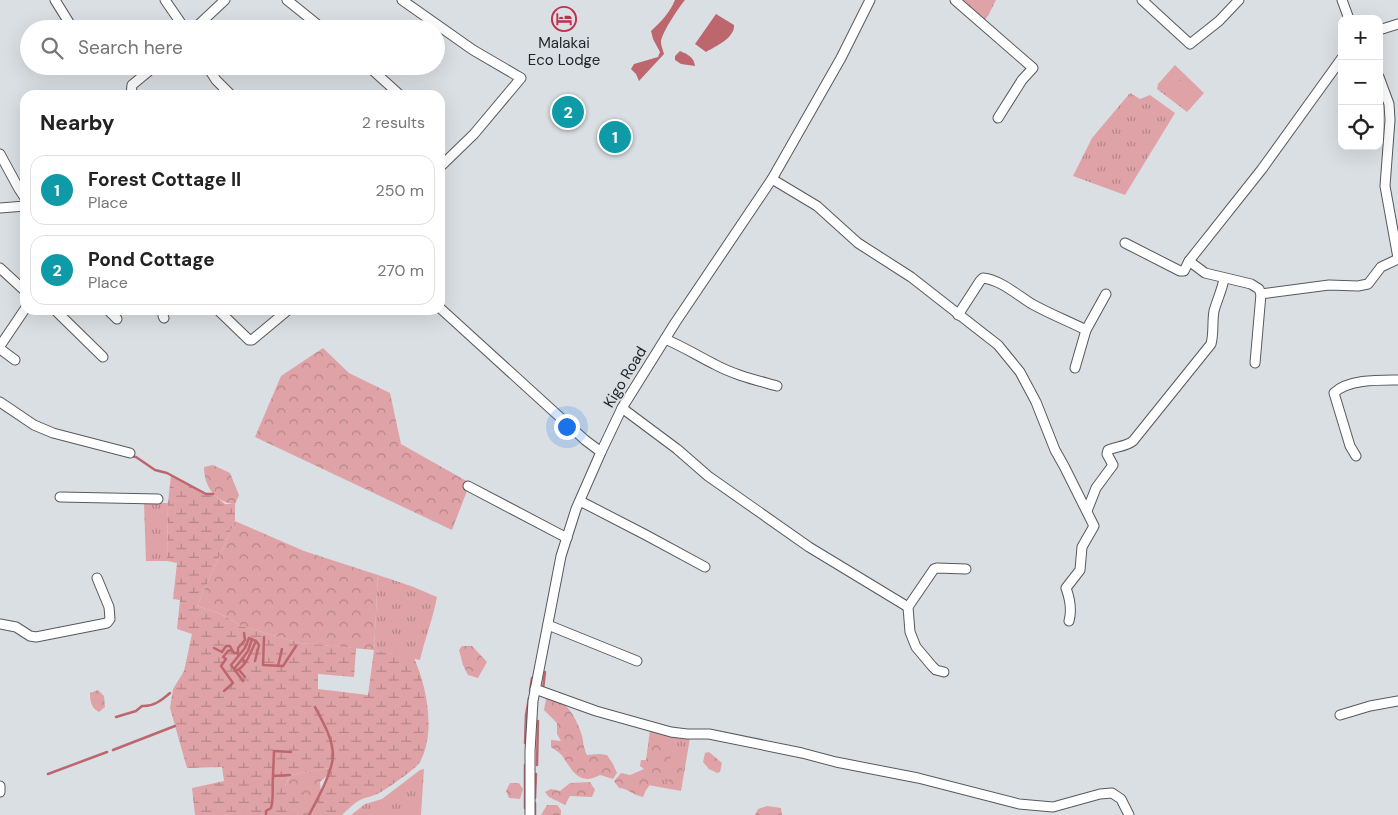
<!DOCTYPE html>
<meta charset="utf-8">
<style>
:root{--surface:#fff;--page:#f2f2f2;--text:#222;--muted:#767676;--line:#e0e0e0;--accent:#c0304c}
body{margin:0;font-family:"DM Sans",sans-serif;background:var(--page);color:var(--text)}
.controls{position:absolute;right:15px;top:15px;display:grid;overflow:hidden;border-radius:10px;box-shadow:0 5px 20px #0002}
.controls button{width:45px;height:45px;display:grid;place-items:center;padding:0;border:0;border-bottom:1px solid var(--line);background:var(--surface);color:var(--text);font:25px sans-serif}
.you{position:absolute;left:566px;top:426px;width:18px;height:18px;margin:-12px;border:4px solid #fff;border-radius:50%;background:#1a73e8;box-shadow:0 0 0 8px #1a73e833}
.badge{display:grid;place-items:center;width:32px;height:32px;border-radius:50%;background:var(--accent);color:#fff;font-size:16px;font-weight:700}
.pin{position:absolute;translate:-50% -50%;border:2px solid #fff;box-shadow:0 1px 5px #0006}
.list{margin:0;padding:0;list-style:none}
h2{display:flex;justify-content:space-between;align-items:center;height:65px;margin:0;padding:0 20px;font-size:21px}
h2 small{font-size:16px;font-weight:400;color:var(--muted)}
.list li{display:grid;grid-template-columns:32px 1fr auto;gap:15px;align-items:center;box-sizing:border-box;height:70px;margin:0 10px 10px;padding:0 10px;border:1px solid var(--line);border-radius:15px}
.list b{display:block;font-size:19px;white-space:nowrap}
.list p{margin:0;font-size:16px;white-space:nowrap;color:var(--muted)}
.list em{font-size:16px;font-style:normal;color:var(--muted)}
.icon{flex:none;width:28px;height:28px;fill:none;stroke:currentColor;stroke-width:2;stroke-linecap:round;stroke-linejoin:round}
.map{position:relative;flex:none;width:1398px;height:815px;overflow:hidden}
.search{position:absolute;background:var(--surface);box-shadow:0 5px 20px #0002;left:20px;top:20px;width:425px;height:55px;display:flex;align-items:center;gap:12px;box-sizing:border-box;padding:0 18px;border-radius:28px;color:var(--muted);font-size:19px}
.panel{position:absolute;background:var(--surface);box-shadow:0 5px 20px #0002;left:20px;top:90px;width:425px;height:225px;border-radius:15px}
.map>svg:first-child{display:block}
.grass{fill:url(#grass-tufts)}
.forest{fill:url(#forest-crowns)}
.wetland{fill:url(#wetland-marsh)}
.garden{fill:#dfa3a7}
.water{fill:#be666e}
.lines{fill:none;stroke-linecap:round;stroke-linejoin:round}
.stream{stroke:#be666e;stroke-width:2.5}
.minor-casing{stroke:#565a5e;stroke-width:11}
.minor{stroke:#fff;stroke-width:9}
.labels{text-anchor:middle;stroke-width:4;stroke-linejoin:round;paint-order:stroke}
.poi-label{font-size:15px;fill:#242527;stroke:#dadfe4}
.street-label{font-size:15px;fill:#242527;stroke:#dadfe4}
</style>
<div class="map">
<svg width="1398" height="815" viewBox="0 0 1398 815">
<defs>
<pattern id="grass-tufts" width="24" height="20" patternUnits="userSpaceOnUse" patternTransform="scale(1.25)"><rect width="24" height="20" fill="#dfa3a7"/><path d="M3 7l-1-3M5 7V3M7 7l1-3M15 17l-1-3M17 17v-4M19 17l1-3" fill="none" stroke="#b58588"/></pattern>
<pattern id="forest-crowns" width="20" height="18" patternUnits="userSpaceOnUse" patternTransform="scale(1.25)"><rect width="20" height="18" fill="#dfa3a7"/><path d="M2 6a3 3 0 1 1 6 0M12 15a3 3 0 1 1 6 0" fill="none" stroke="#b58588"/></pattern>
<pattern id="wetland-marsh" width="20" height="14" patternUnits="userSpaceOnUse" patternTransform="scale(1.25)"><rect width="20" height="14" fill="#dfa3a7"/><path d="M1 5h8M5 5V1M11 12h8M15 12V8" fill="none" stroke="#b58588"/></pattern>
</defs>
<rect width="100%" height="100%" fill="#dadfe4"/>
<!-- grass -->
<g class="grass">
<path d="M 963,0 L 996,0 L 988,16 L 984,20 L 962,2 Z"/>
<path d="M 1175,65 L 1204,93 L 1187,112 L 1157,89 L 1158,84 Z"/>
<path d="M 1130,93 L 1140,99 L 1150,95 L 1175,113 L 1125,195 L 1073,176 L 1092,138 Z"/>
<path d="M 144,503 L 168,503 L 167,561 L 146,561 Z"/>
<path d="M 378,575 L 411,586 L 437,597 C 433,619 425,638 420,660 L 374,650 Z"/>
<path d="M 650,730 L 690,738 L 681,791 L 643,784 Z"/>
<path d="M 424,769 L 421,815 L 351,815 L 365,804 L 382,799 L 420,770 Z"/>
</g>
<!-- forest -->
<g class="forest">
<path d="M 323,348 L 349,373 L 390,393 L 401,444 L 470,483 L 452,530 L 255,437 L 281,376 Z"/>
<path d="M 213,465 L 230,473 L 239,495 L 235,504 C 215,503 204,486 204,467 Z"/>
<path d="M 235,521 L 304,551 L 378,575 L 374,650 L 300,643 L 241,626 L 221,614 L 197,606 Z"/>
<path d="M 462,646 L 472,646 L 487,662 L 478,678 L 468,675 L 463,665 L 459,650 Z"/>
<path d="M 98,690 L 104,696 L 105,707 L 99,712 C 91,708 90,701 90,693 Z"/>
<path d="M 546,699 C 549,699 551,698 554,699 C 568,701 579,724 582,736 C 584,743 583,748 587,755 L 599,754 L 607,755 L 613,764 L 617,773 L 613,779 L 600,775 C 580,786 573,772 563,757 C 561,753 555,750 551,747 L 551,740 L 561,741 L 557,734 L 557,723 L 544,710 Z"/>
<path d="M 659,735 L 669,746 L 671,761 L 681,763 L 682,768 L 677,788 L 668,785 L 666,782 L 670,779 L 655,778 L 646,790 L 643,797 C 633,795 629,789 619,788 L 614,781 L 621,773 L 630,775 L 644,769 L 640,766 L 641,760 L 646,760 L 650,739 Z"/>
<path d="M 709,752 L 722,763 L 720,772 L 717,773 L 709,769 L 703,762 L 705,753 Z"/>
<path d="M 329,768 L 329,774 L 320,782 L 321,793 L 312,815 L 298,815 L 285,786 L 290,775 Z"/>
<path d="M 590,782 L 595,790 L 592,797 L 570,796 L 565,805 L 549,797 L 545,792 L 551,789 L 560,791 L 570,783 Z"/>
<path d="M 510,783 L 519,783 L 523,789 L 520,799 L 509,798 L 506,791 Z"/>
<path d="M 547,805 L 557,805 L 561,810 L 561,815 L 541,815 Z"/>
<path d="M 767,806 L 781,808 L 782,815 L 755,815 L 758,809 Z"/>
</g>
<!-- wetland -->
<path class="wetland" d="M 171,475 L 206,494 L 213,494 L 225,504 L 235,504 L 235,521 L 197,606 L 221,614 L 241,626 L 300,643 L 356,648 L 354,677 L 318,674 L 318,689 L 368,695 L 374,650 L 414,658 C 427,687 436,733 420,762 C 417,768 388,788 381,792 C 375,796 366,797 360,800 C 353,804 347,810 342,815 L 312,815 L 327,777 L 329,774 L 329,768 L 290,775 L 285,786 L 304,794 L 297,812 L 298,815 L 195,815 L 192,788 L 224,781 L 222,767 L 187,768 L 170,708 L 173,689 L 184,671 L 192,634 L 177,629 L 180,600 L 173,599 L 177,563 L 167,561 L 168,503 Z"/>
<!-- garden -->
<path class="garden" d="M 1170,73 L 1200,96 L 1189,110 L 1159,88 Z"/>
<!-- water -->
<g class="water">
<path d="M 675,0 L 685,0 C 679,7 661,34 661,42 C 661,46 663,50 664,54 L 639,81 L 636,74 L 631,69 L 634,64 L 658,57 L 660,52 L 653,39 L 651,31 C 661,22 670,12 675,0 Z"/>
<path d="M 716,14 L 734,25 C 735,38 716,46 706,52 L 695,44 Z"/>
<path d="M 680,51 C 687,54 694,57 695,66 L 681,64 L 675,60 L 675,56 Z"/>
</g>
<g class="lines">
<!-- stream -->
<g class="stream">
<path d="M 130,456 L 136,457 L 155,470 L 167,473 L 206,494 L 213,494"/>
<path d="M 264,637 L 263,665 L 283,666 L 296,646"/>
<path d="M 214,648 L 222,652 L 226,646 L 230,646 L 232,650"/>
<path d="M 238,654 L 238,648 L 245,640 L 244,633"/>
<path d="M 255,661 L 259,645 L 256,641"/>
<path d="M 245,662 L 242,659 L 248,651 L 252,639"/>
<path d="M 278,666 L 282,649"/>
<path d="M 234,669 L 242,659"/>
<path d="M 239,670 L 245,677"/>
<path d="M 235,671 C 246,668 251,651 256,641 L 249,638 L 245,648 L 231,665 L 243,681"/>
<path d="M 543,689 L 545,672"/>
<path d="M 224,691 L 233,683 L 221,666 L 226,659 L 223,657 L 228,651 L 232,650 L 234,653 L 238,653"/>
<path d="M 530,691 L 532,678"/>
<path d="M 116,717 L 136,711 L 142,706 C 153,707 162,700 170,693"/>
<path d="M 525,743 L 526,715 L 529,698"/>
<path d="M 113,750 L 175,726"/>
<path d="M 537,765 L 538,721"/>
<path d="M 48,774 L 107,752"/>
<path d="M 273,776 L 274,751 L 291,752"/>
<path d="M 535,798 L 536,774"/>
<path d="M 525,808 L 525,765"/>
<path d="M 266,815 L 266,811 L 271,808 C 274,798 272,787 273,776 L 290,775"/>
<path d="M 309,815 C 317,800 332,773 333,756 C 333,739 323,722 315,707"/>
<path d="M 535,815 L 535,803"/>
</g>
<defs>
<g id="minor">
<path d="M 55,0 L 73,29"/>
<path d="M 165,0 L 185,29"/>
<path d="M 287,0 L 323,29"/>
<path d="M 402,0 L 473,50 L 521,78 L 474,134 L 440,167"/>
<path d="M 955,0 L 1033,68 L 1022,80 L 998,118"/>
<path d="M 1142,0 L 1190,44 L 1219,21 L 1239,0"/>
<path d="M 1342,0 L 1349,19"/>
<path d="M 194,29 L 225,0"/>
<path d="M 1379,30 L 1398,24"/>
<path d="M 1342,58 L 1262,169 L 1189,261 L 1205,273 L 1251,284 L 1259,289 L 1261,294 L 1329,285 L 1358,286 L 1368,284 L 1381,267 L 1398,259"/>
<path d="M 207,66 L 216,80 L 231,95"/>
<path d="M 368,66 L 400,95"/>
<path d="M 1379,77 L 1389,104 L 1390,120 L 1385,186 L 1398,258"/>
<path d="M 131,95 L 132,85 L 155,66"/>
<path d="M 0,154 L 19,189 L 25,198"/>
<path d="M 772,179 L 817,206 L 858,243 L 911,277 L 998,345 L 1020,372 L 1036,402 L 1055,450 L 1064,466 L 1094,526 L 1082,547 L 1080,570 L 1066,588 C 1070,599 1072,610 1069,621"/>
<path d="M 0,208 L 25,206"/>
<path d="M 1125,243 L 1180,271 L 1184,271 L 1189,261"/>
<path d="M 0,268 L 25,291"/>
<path d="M 440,308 L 585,440 L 601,452"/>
<path d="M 55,310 L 103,357"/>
<path d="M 108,310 L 117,319"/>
<path d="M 164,310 L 163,316 L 164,318"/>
<path d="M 218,310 L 249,340 L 252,340 L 288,310"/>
<path d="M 958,315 L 980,281 L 983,278 C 1001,280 1017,295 1032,304 C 1050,314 1068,321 1086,330"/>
<path d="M 665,339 C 682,346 698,356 714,364 C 734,375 756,380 777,386"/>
<path d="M 0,346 L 25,309"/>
<path d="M 0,349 L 15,360"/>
<path d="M 1255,363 L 1261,294"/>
<path d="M 1075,368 L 1086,330 L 1106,294"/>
<path d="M 0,402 L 34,425 L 53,433 L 130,453"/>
<path d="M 622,408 L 677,449 L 708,476 L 809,547 L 908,607 L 934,569 L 937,568 L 966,569"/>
<path d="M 1356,456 L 1350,446 L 1334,393 C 1348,379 1380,380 1398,380"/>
<path d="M 468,486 L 567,538"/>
<path d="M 60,497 L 158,499"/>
<path d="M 580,501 L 644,534 L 705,567"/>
<path d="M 1087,511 L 1096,488 L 1113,465 L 1107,454 L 1108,450 C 1117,446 1125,447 1133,441 L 1211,344 C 1214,333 1212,322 1214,311 C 1217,300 1222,290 1224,279"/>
<path d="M 908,607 L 910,632 L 916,647 L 932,666 L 936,670 L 944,672"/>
<path d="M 0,624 L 16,627 L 30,636 L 36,637 L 107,623 L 110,619 L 109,607 L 97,578"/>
<path d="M 548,625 L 637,661"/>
<path d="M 535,689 L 596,711 L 671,732 L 687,734 L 709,734 L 802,753 L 836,762 L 918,778 L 1019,804 L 1053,807 L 1100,794 L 1112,793 L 1121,799 L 1129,815"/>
<path d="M 1340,715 L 1370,706 L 1398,701"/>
<path d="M 0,786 L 0,792"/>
<path d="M 530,815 L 530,751 L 533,701 L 561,556 L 576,509 L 601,452 L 622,408 L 675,323 L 772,179 L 841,58 L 870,0"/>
</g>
</defs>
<!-- minor casing -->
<use href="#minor" class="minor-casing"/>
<!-- minor -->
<use href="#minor" class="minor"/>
</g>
<!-- icons -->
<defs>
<symbol id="hotel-ring" viewBox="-11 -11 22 22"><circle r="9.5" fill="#dadfe4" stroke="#c0304c" stroke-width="1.5"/><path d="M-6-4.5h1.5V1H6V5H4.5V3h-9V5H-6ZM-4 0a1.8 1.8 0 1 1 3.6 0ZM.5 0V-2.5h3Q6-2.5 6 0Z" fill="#c0304c"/></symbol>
</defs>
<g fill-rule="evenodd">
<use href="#hotel-ring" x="550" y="5" width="28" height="28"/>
</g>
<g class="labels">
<!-- poi labels -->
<g class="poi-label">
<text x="564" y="48">Malakai<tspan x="564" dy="17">Eco Lodge</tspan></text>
</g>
<!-- street labels -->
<g class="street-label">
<text transform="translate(625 377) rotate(-59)" y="5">Kigo Road</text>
</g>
</g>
</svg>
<div class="controls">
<button>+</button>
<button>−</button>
<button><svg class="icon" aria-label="locate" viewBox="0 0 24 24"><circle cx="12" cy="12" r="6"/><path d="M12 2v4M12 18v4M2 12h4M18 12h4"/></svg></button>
</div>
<div class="you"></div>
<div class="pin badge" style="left:615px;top:137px;background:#0f9aa8">1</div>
<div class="pin badge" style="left:568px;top:112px;background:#0f9aa8">2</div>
<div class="search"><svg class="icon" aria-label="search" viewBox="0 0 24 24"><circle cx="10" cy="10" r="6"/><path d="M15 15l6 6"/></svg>Search here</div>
<section class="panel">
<h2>Nearby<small>2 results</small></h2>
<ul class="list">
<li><span class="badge" style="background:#0f9aa8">1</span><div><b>Forest Cottage II</b><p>Place</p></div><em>250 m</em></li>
<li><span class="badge" style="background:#0f9aa8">2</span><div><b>Pond Cottage</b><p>Place</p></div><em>270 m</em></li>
</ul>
</section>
</div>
